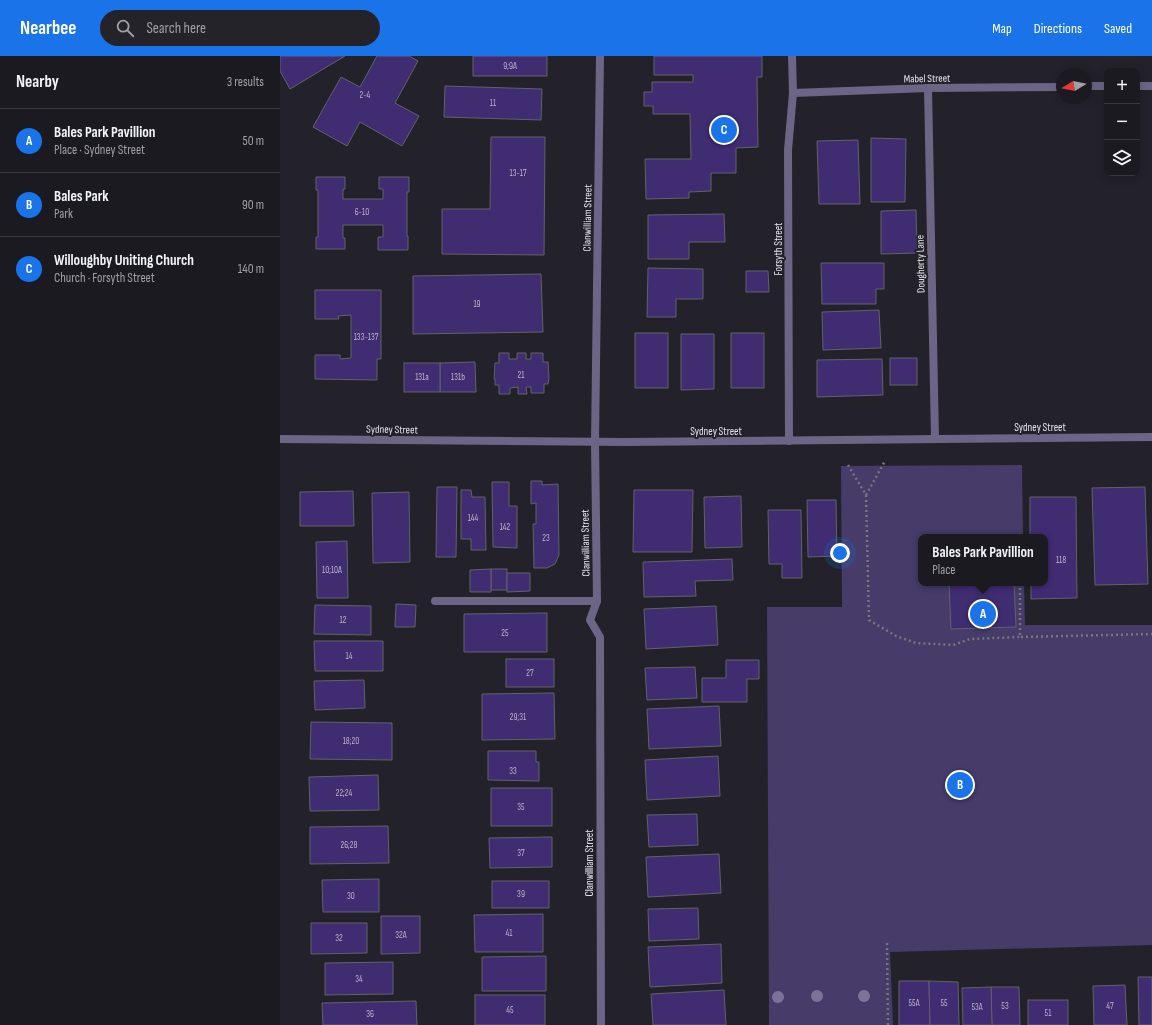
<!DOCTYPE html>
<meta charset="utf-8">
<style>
:root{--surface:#1a1a20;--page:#232329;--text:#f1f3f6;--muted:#9fa1a5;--line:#38383e;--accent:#1a73e8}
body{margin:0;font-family:"Sofia Sans Condensed",sans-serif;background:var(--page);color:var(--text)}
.controls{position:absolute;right:12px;top:12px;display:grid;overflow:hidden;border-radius:8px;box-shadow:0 2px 10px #0003}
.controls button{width:36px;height:36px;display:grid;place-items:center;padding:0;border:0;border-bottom:1px solid var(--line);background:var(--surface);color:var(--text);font:20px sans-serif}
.compass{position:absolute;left:776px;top:12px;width:36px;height:36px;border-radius:50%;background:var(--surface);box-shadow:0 2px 10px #0003;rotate:260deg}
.you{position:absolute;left:560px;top:497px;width:14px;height:14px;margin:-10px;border:3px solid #fff;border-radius:50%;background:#1a73e8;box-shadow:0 0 0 6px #1a73e833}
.badge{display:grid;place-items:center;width:26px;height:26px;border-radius:50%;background:var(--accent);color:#fff;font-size:13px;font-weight:700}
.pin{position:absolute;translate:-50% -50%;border:2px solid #fff;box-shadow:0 1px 4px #0006}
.popup{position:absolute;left:638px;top:478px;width:130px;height:52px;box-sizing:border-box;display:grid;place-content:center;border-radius:8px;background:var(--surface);filter:drop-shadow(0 1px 3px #0005);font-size:13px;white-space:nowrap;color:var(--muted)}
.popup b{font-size:15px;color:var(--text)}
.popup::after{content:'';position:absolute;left:50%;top:100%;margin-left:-8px;border:8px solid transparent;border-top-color:var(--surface)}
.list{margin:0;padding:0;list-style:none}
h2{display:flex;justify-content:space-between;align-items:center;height:52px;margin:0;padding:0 16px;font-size:17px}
h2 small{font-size:13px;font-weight:400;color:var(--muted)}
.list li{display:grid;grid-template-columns:26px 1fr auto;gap:12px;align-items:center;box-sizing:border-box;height:64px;padding:0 16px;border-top:1px solid var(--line)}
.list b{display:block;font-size:15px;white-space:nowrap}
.list p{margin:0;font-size:13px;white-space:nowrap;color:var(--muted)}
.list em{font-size:13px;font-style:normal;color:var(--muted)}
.icon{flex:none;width:22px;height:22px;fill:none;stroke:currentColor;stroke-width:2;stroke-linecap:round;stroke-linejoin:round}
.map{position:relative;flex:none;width:872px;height:969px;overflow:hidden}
header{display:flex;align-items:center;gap:24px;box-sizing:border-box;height:56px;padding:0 20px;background:var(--accent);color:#fff}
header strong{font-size:19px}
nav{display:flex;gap:22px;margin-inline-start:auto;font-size:14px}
.search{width:280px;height:36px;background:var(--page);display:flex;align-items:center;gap:10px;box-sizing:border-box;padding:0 14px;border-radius:22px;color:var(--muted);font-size:15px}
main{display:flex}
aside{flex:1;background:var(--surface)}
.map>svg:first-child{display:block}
.green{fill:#463b69}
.building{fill:#402c71;stroke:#62616a}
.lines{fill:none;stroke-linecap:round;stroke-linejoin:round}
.path{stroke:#77767d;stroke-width:2.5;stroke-dasharray:2 3;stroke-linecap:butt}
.service{stroke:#6c6586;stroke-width:8}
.minor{stroke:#6c6586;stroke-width:8}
.tree{fill:#7a7399}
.labels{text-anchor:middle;stroke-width:4;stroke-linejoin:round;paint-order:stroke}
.number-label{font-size:9px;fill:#bbb5cb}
.street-label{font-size:11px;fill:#e4e3e9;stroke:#23222a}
</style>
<header>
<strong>Nearbee</strong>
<div class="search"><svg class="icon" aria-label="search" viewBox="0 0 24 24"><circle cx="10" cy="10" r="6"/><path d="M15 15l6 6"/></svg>Search here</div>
<nav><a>Map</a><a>Directions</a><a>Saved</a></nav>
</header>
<main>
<aside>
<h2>Nearby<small>3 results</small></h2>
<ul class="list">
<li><span class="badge">A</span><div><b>Bales Park Pavillion</b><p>Place · Sydney Street</p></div><em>50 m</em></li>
<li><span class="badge">B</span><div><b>Bales Park</b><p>Park</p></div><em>90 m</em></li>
<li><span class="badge">C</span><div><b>Willoughby Uniting Church</b><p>Church · Forsyth Street</p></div><em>140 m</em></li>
</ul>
</aside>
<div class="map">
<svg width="872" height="969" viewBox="0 0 872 969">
<rect width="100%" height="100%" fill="#23222a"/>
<!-- green -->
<path class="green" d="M 742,409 L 743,481 L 641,481 L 641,527 L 744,527 L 745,569 L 872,569 L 872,889 L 610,896 L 613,969 L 489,969 L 487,551 L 562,551 L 561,410 Z"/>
<!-- building -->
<g class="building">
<path d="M 0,0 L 65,0 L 10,33 L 0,15 Z"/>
<path d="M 97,0 L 129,0 L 138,5 L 115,47 L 139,60 L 122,90 L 80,66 L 67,90 L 33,71 L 61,21 L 80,31 Z"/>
<rect x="193" y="0" width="74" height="20"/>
<path d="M 374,0 L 482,0 L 482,21 L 477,21 L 478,91 L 456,92 L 456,117 L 431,117 L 431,135 L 409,136 L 409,142 L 366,143 L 365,103 L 411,103 L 410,58 L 373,58 L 373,50 L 364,50 L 364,36 L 372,36 L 372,26 L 413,26 L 413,19 L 374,19 Z"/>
<path d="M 165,30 L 262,33 L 261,64 L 164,61 Z"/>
<path d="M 211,81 L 265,81 L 264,199 L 162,198 L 162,153 L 210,153 Z"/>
<path d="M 591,82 L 626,83 L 625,146 L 591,146 Z"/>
<path d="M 578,84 L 580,148 L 539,148 L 537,85 Z"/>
<path d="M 36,121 L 65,121 L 65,133 L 63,133 L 63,143 L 103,143 L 103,133 L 99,133 L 99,121 L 129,121 L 129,136 L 127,136 L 127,180 L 128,180 L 128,194 L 98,194 L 98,181 L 103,181 L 103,169 L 63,169 L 63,182 L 65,182 L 65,193 L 36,193 L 36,181 L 38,181 L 38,134 L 36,134 Z"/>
<path d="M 636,154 L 637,197 L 601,198 L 601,155 Z"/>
<path d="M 444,158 L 445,186 L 409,186 L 409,203 L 368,203 L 368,159 Z"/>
<path d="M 541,207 L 604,207 L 604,233 L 596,233 L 596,248 L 542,248 Z"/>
<path d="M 368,212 L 423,213 L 423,243 L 396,243 L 396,261 L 367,261 Z"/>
<path d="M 466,215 L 488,215 L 489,236 L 466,236 Z"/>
<path d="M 261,218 L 263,276 L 133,278 L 133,220 Z"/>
<path d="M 35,234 L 101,234 L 101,303 L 97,303 L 97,324 L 35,323 L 35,299 L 60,299 L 60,303 L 71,302 L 71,259 L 58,260 L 59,263 L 35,263 Z"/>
<path d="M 599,254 L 601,292 L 543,294 L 542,256 Z"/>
<rect x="355" y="277" width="33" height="55"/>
<rect x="451" y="277" width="33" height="55"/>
<path d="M 401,278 L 434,278 L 434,333 L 401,334 Z"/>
<path d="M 219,297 L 229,297 L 229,303 L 237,303 L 237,297 L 246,297 L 246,303 L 251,303 L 251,297 L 263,297 L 263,306 L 268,306 L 269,322 L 268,328 L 264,328 L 264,337 L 251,337 L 251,331 L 246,331 L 247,338 L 238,338 L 238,331 L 230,332 L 230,338 L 219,338 L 219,329 L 215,329 L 215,323 L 214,323 L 215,307 L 219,307 Z"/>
<rect x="610" y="302" width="27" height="27"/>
<path d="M 602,303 L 603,339 L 537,341 L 537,304 Z"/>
<path d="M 195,306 L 196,336 L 160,336 L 160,307 Z"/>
<rect x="124" y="307" width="36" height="29"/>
<path d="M 251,425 L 262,425 L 262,429 L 278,428 L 279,499 L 275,508 L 267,512 L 254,512 L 253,468 L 256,468 L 256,447 L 251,448 Z"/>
<path d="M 212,426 L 229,426 L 229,450 L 237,450 L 237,492 L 213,491 Z"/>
<path d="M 157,431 L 177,431 L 176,501 L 156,501 Z"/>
<path d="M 865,431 L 868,528 L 815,529 L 812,432 Z"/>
<path d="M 181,434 L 191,434 L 192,441 L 205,441 L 206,494 L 191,494 L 191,483 L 181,483 Z"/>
<path d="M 354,434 L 413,434 L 412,496 L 353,496 Z"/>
<path d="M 73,435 L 74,470 L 20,470 L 20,436 Z"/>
<path d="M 129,436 L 130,506 L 93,507 L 92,437 Z"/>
<path d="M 461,440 L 462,491 L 425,492 L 424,441 Z"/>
<path d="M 750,441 L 796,441 L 797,542 L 751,543 L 751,527 L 765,527 L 765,481 L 750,481 Z"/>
<path d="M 527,444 L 556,444 L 557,500 L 528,501 Z"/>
<path d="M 488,454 L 521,454 L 522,522 L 502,522 L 502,508 L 489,508 Z"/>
<path d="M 67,485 L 68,542 L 37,542 L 36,486 Z"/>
<path d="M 452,503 L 453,524 L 415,525 L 416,540 L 364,541 L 363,506 Z"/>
<rect x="211" y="513" width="16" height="21"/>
<path d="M 211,513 L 211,536 L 190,536 L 190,514 Z"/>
<path d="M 227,517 L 250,517 L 250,535 L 227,536 Z"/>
<path d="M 685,527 L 734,527 L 736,571 L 671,573 L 669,528 Z"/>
<path d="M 116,548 L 136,549 L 135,571 L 115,571 Z"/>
<path d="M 35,549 L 91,550 L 91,579 L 34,578 Z"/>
<path d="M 436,550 L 438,589 L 366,593 L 364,553 Z"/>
<path d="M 267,557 L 267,596 L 184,596 L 184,558 Z"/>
<path d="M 34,585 L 103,585 L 103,615 L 35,615 Z"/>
<rect x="226" y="603" width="48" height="28"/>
<path d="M 446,604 L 479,604 L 479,623 L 467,623 L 467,646 L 422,646 L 422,622 L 446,622 Z"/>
<path d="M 415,611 L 417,642 L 367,644 L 365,612 Z"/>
<path d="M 84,624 L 85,652 L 35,654 L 34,625 Z"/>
<path d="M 274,637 L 275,683 L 202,684 L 202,638 Z"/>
<path d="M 439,650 L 441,690 L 369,693 L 367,653 Z"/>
<path d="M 31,666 L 112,667 L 112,704 L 30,703 Z"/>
<path d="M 208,695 L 256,695 L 256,706 L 259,706 L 259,725 L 208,724 Z"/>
<path d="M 438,700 L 440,740 L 367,744 L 365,704 Z"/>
<path d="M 98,719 L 99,754 L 30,755 L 29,721 Z"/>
<rect x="211" y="732" width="61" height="38"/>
<path d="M 417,758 L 418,789 L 369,791 L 367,759 Z"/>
<path d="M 108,770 L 109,807 L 30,808 L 30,771 Z"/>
<path d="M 272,781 L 272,811 L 210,812 L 209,782 Z"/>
<path d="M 439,798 L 441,837 L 368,841 L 366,801 Z"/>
<path d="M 99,823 L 99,856 L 43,856 L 42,824 Z"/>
<rect x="212" y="825" width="57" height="27"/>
<path d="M 418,852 L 419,883 L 369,885 L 368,853 Z"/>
<path d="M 263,858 L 263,896 L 195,896 L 194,859 Z"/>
<path d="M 101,860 L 140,860 L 140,897 L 101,898 Z"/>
<path d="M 31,867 L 87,867 L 87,897 L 31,898 Z"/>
<path d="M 441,888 L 442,927 L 370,931 L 368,891 Z"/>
<path d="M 266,900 L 266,935 L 202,935 L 202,901 Z"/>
<path d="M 113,906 L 113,938 L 45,939 L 45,907 Z"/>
<path d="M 858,921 L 872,921 L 872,969 L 859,969 Z"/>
<path d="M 619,925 L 649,925 L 650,969 L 619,969 Z"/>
<path d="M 649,925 L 678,926 L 679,969 L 650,969 Z"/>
<path d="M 845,929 L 847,969 L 814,969 L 813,930 Z"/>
<path d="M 711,931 L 739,931 L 740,969 L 712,969 Z"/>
<path d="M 711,931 L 712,969 L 683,969 L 682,932 Z"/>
<path d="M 444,934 L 446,969 L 373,969 L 371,938 Z"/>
<rect x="195" y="939" width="70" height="30"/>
<rect x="748" y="944" width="40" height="25"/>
<path d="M 136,945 L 137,969 L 43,969 L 42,947 Z"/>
</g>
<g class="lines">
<!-- path -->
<g class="path">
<path d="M 568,409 L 586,439 L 589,564 L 616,580 L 636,587 L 673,589 L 690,583 L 740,581"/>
<path d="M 586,439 L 605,405"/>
<path d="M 740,527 L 740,581 L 872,578"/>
<path d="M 607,887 L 608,969"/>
</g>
<!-- service -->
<g class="service">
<path d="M 648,32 L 655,383"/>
<path d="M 155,545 L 317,545"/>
</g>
<!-- minor -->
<g class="minor">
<path d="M 320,0 L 315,386 L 317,545 L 310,564 L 320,581 L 321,969"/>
<path d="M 806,30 L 827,30"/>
<path d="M 857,30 L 872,30"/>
<path d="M 513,37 L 648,32 L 782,31"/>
<path d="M 0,383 L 345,386 L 872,381"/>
<path d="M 509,385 L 508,94 L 513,37 L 512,0"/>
</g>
</g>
<!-- trees -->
<g class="tree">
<circle cx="537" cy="940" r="6"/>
<circle cx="584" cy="940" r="6"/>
<circle cx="498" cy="941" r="6"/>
</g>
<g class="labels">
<!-- number labels -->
<g class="number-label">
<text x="230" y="13">9;9A</text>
<text x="85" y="42">2-4</text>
<text x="213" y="50">11</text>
<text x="238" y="120">13-17</text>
<text x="82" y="159">6-10</text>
<text x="197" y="251">19</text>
<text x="86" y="284">133-137</text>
<text x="241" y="322">21</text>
<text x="142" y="324">131a</text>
<text x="178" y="324">131b</text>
<text x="193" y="465">144</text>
<text x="225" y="474">142</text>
<text x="266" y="485">23</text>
<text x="781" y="507">118</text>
<text x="52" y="517">10;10A</text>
<text x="63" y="567">12</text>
<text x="225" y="580">25</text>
<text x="69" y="603">14</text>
<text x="250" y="620">27</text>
<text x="238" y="664">29;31</text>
<text x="71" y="688">18;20</text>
<text x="233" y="718">33</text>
<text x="64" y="740">22;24</text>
<text x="241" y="754">35</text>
<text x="69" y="792">26;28</text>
<text x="241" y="800">37</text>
<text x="241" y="841">39</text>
<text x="71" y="843">30</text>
<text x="229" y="880">41</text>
<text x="121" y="882">32A</text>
<text x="59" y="885">32</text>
<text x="79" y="926">34</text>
<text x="634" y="950">55A</text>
<text x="664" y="950">55</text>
<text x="725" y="953">53</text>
<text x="830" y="953">47</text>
<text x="697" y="954">53A</text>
<text x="230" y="957">45</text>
<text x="768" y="960">51</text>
<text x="90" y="961">36</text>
</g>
<!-- street labels -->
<g class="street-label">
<text transform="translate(647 22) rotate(-1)" y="4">Mabel Street</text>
<text transform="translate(307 162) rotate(-89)" y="4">Clanwilliam Street</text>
<text transform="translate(498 193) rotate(-90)" y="4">Forsyth Street</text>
<text transform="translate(640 208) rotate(-91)" y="4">Dougherty Lane</text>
<text x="760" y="375">Sydney Street</text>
<text transform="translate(112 373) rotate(1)" y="4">Sydney Street</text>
<text x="436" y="379">Sydney Street</text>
<text transform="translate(305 487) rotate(-91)" y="4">Clanwilliam Street</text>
<text transform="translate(309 807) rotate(-90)" y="4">Clanwilliam Street</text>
</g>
</g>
</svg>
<div class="controls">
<button>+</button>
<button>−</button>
<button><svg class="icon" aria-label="layers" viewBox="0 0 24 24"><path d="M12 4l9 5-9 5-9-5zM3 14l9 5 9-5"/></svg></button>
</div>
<svg class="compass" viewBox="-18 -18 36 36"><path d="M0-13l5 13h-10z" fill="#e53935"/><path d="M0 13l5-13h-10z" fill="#9fa1a5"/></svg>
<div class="you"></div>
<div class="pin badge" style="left:703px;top:558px">A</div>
<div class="popup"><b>Bales Park Pavillion</b>Place</div>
<div class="pin badge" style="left:680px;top:729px">B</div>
<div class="pin badge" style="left:444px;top:74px">C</div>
</div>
</main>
